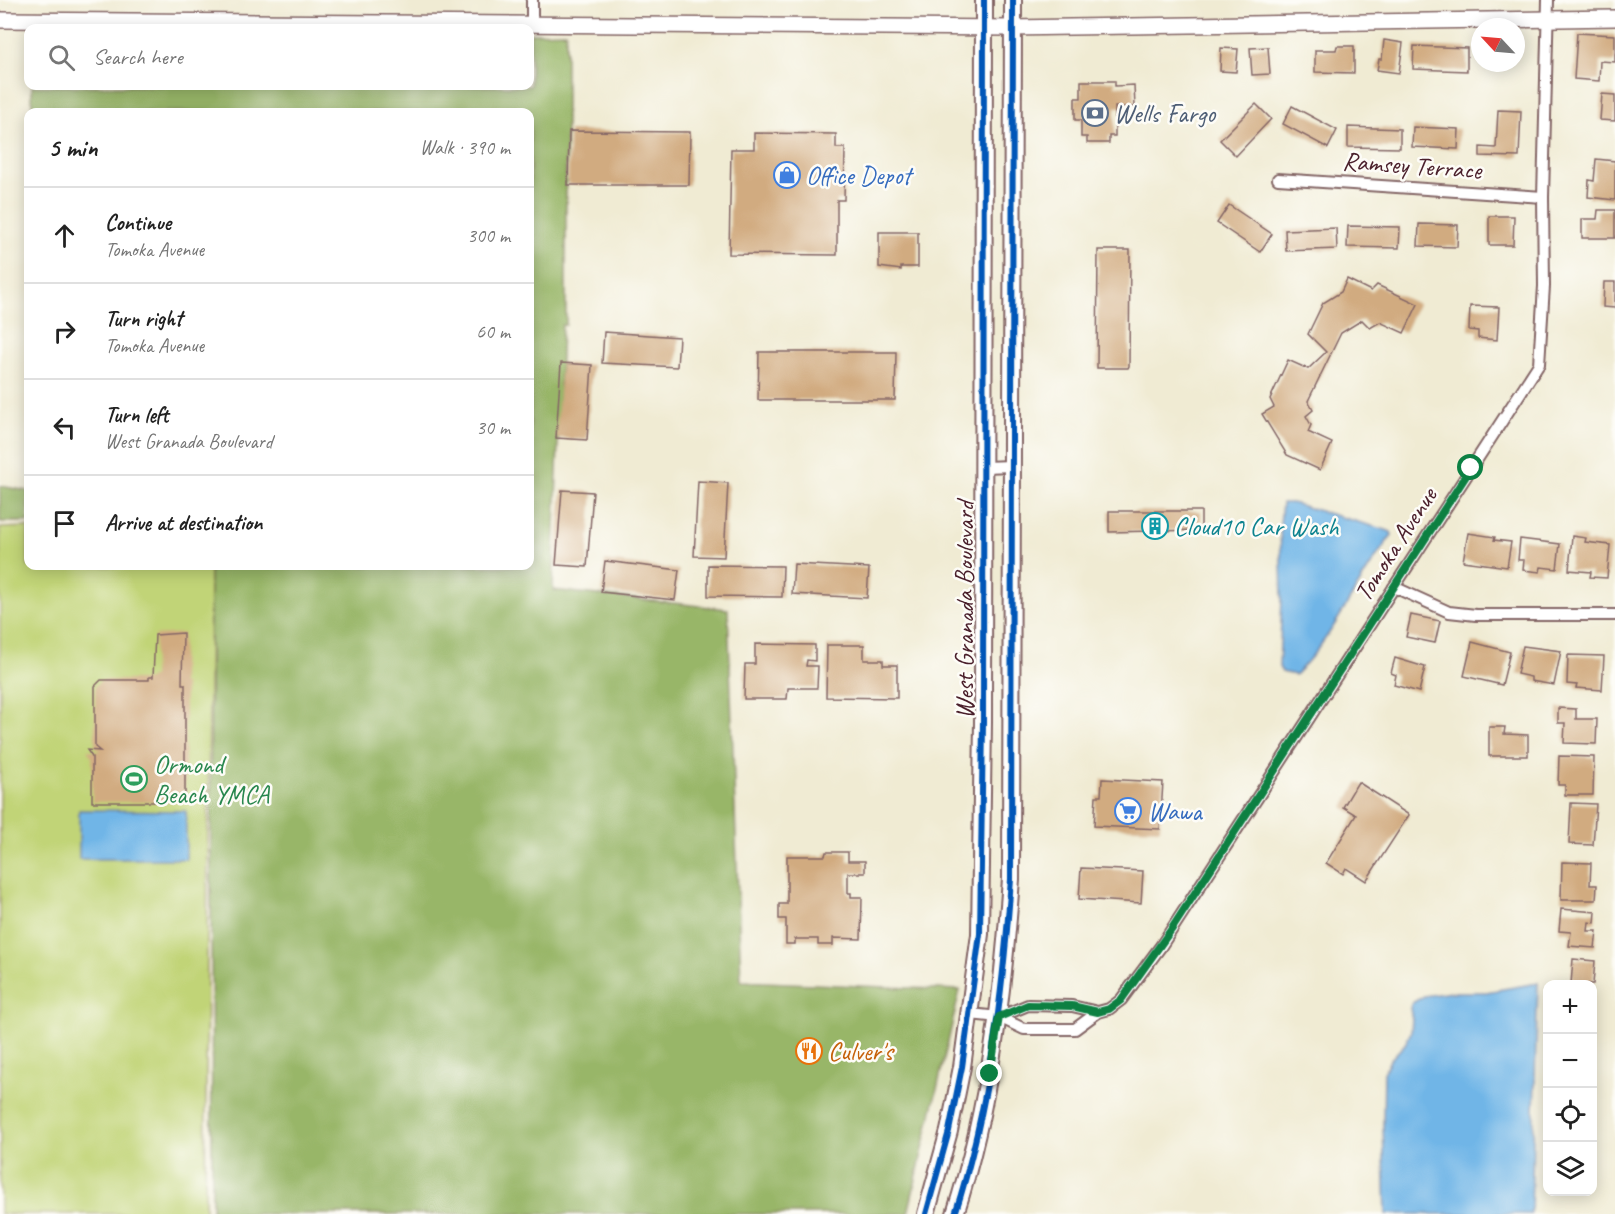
<!DOCTYPE html>
<meta charset="utf-8">
<style>
:root{--surface:#fff;--page:#f2f2f2;--text:#222;--muted:#767676;--line:#e0e0e0}
body{margin:0;font-family:Caveat,sans-serif;background:var(--page);color:var(--text)}
.controls{position:absolute;right:18px;bottom:18px;display:grid;overflow:hidden;border-radius:12px;box-shadow:0 3px 15px #0003}
.controls button{width:54px;height:54px;display:grid;place-items:center;padding:0;border:0;border-bottom:2px solid var(--line);background:var(--surface);color:var(--text);font:30px sans-serif}
.compass{position:absolute;left:1471px;top:18px;width:54px;height:54px;border-radius:50%;background:var(--surface);box-shadow:0 3px 15px #0003;rotate:296deg}
.stop{position:absolute;width:18px;height:18px;margin:-14px;border:4px solid #0b8043;border-radius:50%;background:#fff}
.stop.end{background:#0b8043;border-color:#fff;box-shadow:0 2px 6px #0008}
.list{margin:0;padding:0;list-style:none}
h2{display:flex;justify-content:space-between;align-items:center;height:78px;margin:0;padding:0 24px;font-size:26px}
h2 small{font-size:20px;font-weight:400;color:var(--muted)}
.list li{display:grid;grid-template-columns:39px 1fr auto;gap:18px;align-items:center;box-sizing:border-box;height:96px;padding:0 24px;border-top:2px solid var(--line)}
.list b{display:block;font-size:22px;white-space:nowrap}
.list p{margin:0;font-size:20px;white-space:nowrap;color:var(--muted)}
.list em{font-size:20px;font-style:normal;color:var(--muted)}
.icon{flex:none;width:33px;height:33px;fill:none;stroke:currentColor;stroke-width:2;stroke-linecap:round;stroke-linejoin:round}
.map{position:relative;flex:none;width:1615px;height:1214px;overflow:hidden}
.search{position:absolute;background:var(--surface);box-shadow:0 3px 15px #0003;left:24px;top:24px;width:510px;height:66px;display:flex;align-items:center;gap:15px;box-sizing:border-box;padding:0 21px;border-radius:12px;color:var(--muted);font-size:22px}
.panel{position:absolute;background:var(--surface);box-shadow:0 3px 15px #0003;left:24px;top:108px;width:510px;height:462px;border-radius:12px}
.map>svg:first-child{display:block}
.green{fill:#c1d477;stroke:#867a51;stroke-width:1.5}
.forest{fill:#98b668;stroke:#716a4a;stroke-width:1.5}
.water{fill:#70b5e7;stroke:#5d6a89;stroke-width:1.5}
.building{fill:#d1ab80}
.lines{fill:none;stroke-linecap:round;stroke-linejoin:round}
.street-casing{stroke:#846666;stroke-width:14}
.secondary-casing{stroke:#846666;stroke-width:18}
.primary-casing{stroke:#846666;stroke-width:20}
.street{stroke:#fff;stroke-width:10}
.secondary{stroke:#fff;stroke-width:15}
.primary{stroke:#fff;stroke-width:16}
.cycleway-casing{stroke:#fdfcf7;stroke-width:10}
.cycleway{stroke:#0057b8;stroke-width:6}
.route{stroke:#0b8043;stroke-width:8}
.labels{text-anchor:middle;stroke-width:5;stroke-linejoin:round;paint-order:stroke}
.service-label{font-size:26px;fill:#4e5e75;stroke:#fdfcf7;text-anchor:start}
.street-label{font-size:26px;fill:#4a1f2b;stroke:#fdfcf7}
.shop-label{font-size:26px;fill:#366cbe;stroke:#fdfcf7;text-anchor:start}
.culture-label{font-size:26px;fill:#0d838f;stroke:#fdfcf7;text-anchor:start}
.leisure-label{font-size:26px;fill:#27864d;stroke:#fdfcf7;text-anchor:start}
.food-label{font-size:26px;fill:#c56008;stroke:#fdfcf7;text-anchor:start}
</style>
<div class="map">
<svg width="1615" height="1214" viewBox="0 0 1615 1214">
<rect width="100%" height="100%" fill="#fdfcf7"/>
<filter id="ink" filterUnits="userSpaceOnUse"><feTurbulence type="fractalNoise" baseFrequency=".0167" numOctaves="2"/><feDisplacementMap in="SourceGraphic" scale="12" xChannelSelector="R" yChannelSelector="G"/><feConvolveMatrix kernelMatrix="1 2 1 2 8 2 1 2 1" color-interpolation-filters="sRGB"/></filter>
<filter id="wash" filterUnits="userSpaceOnUse"><feTurbulence type="fractalNoise" baseFrequency=".008" numOctaves="4" result="noise"/><feDisplacementMap in="SourceGraphic" scale="24" xChannelSelector="R" yChannelSelector="G"/><feGaussianBlur stdDeviation="1.35" result="paint"/><feColorMatrix in="noise" values="0 0 0 0 0 0 0 0 0 0 0 0 0 0 0 0 0 1.4 0 .05"/><feComposite in="paint" operator="in"/></filter>
<g filter="url(#wash)">
<rect width="100%" height="100%" fill="#f0ebd3"/>
<!-- green -->
<path class="green" d="M 28,527 L 28,566 L 210,566 L 205,1214 L 0,1214 L 0,528 Z"/>
<!-- forest -->
<g class="forest">
<path d="M 566,32 L 566,325 L 562,325 L 553,590 L 728,609 L 741,981 L 960,990 L 909,1209 L 908,1214 L 212,1214 L 210,566 L 530,566 L 530,112 L 32,112 L 32,86 L 530,86 L 530,33 Z"/>
<path d="M 0,486 L 28,491 L 28,522 L 0,522 Z"/>
</g>
<!-- water -->
<g class="water">
<path d="M 1282,503 L 1292,503 L 1386,530 L 1391,532 L 1392,535 C 1357,579 1336,635 1295,675 L 1282,672 L 1279,667 L 1282,598 L 1280,524 Z"/>
<path d="M 79,810 L 186,811 L 186,859 L 79,859 Z"/>
<path d="M 1538,983 L 1531,1214 L 1386,1214 L 1383,1126 L 1384,1073 L 1390,1060 L 1405,1044 L 1411,1032 L 1412,1019 L 1410,1008 L 1412,1003 L 1424,996 L 1452,992 L 1486,992 Z"/>
</g>
<g id="blocks">
<!-- building -->
<g class="building">
<path d="M 1577,33 L 1615,35 L 1615,62 L 1600,61 L 1599,81 L 1574,79 Z"/>
<path d="M 1384,40 L 1403,43 L 1399,73 L 1377,70 L 1379,59 L 1382,59 Z"/>
<path d="M 1337,46 L 1354,46 L 1354,73 L 1315,72 L 1315,50 L 1336,50 Z"/>
<path d="M 1414,46 L 1467,48 L 1467,71 L 1413,69 Z"/>
<path d="M 1268,47 L 1270,74 L 1252,75 L 1250,48 Z"/>
<path d="M 1221,48 L 1238,49 L 1236,72 L 1220,71 Z"/>
<path d="M 1081,81 L 1115,81 L 1115,86 L 1134,85 L 1135,107 L 1115,107 L 1115,136 L 1109,136 L 1109,143 L 1087,143 L 1087,137 L 1081,137 L 1081,120 L 1075,120 L 1075,98 L 1081,98 Z"/>
<path d="M 1602,94 L 1615,95 L 1615,121 L 1600,120 Z"/>
<path d="M 1256,104 L 1271,119 L 1236,156 L 1220,140 Z"/>
<path d="M 1292,106 L 1337,130 L 1328,148 L 1283,124 Z"/>
<path d="M 1498,110 L 1521,111 L 1519,157 L 1480,156 L 1480,147 L 1496,148 Z"/>
<path d="M 1348,127 L 1400,129 L 1400,148 L 1348,147 Z"/>
<path d="M 1413,127 L 1459,129 L 1458,149 L 1412,147 Z"/>
<path d="M 569,131 L 690,132 L 689,185 L 568,185 Z"/>
<path d="M 754,133 L 836,134 L 836,148 L 845,148 L 844,200 L 837,200 L 837,255 L 729,254 L 731,149 L 754,149 Z"/>
<path d="M 1596,159 L 1615,161 L 1615,200 L 1588,197 L 1589,180 L 1594,181 Z"/>
<path d="M 1229,205 L 1272,234 L 1260,252 L 1217,223 Z"/>
<path d="M 1598,210 L 1615,210 L 1615,238 L 1582,238 L 1582,219 L 1597,219 Z"/>
<path d="M 1489,216 L 1514,216 L 1513,245 L 1489,245 Z"/>
<path d="M 1419,224 L 1458,225 L 1457,247 L 1418,246 Z"/>
<path d="M 1348,226 L 1400,227 L 1399,248 L 1347,247 Z"/>
<path d="M 1336,228 L 1337,249 L 1286,251 L 1285,230 Z"/>
<path d="M 879,232 L 918,232 L 918,267 L 901,267 L 901,270 L 879,267 Z"/>
<path d="M 1098,250 L 1130,250 L 1129,366 L 1128,368 L 1097,368 Z"/>
<path d="M 1347,279 L 1371,291 L 1377,285 L 1418,304 L 1404,333 L 1380,322 L 1370,328 L 1362,320 L 1341,333 L 1308,401 L 1313,410 L 1306,416 L 1311,425 L 1308,432 L 1332,443 L 1320,470 L 1287,455 L 1262,414 L 1274,407 L 1270,399 L 1288,360 L 1308,369 L 1326,352 L 1308,334 L 1323,303 L 1341,292 Z"/>
<path d="M 1604,282 L 1615,282 L 1615,308 L 1603,307 Z"/>
<path d="M 1470,306 L 1499,307 L 1497,340 L 1478,338 L 1478,331 L 1469,330 Z"/>
<path d="M 604,332 L 679,337 L 677,367 L 602,363 Z"/>
<path d="M 759,352 L 896,352 L 895,400 L 758,400 Z"/>
<path d="M 561,363 L 592,365 L 587,440 L 556,438 Z"/>
<path d="M 698,481 L 728,483 L 724,557 L 694,556 Z"/>
<path d="M 562,490 L 593,492 L 587,567 L 556,565 Z"/>
<path d="M 1109,511 L 1201,511 L 1201,530 L 1109,532 Z"/>
<path d="M 1468,533 L 1495,537 L 1494,540 L 1511,542 L 1507,567 L 1463,561 Z"/>
<path d="M 1572,536 L 1586,538 L 1585,542 L 1610,545 L 1607,578 L 1590,577 L 1591,572 L 1569,570 Z"/>
<path d="M 1520,539 L 1560,544 L 1557,569 L 1541,567 L 1540,572 L 1523,570 L 1524,560 L 1518,560 Z"/>
<path d="M 605,561 L 679,570 L 675,600 L 601,592 Z"/>
<path d="M 794,564 L 869,568 L 867,598 L 792,594 Z"/>
<path d="M 708,565 L 783,566 L 782,597 L 708,596 Z"/>
<path d="M 1411,615 L 1440,621 L 1435,643 L 1406,637 Z"/>
<path d="M 183,633 L 182,684 L 185,684 L 185,802 L 92,802 L 92,757 L 87,750 L 100,751 L 95,747 L 95,686 L 101,680 L 149,680 L 149,677 L 153,677 L 155,635 Z"/>
<path d="M 1472,642 L 1510,652 L 1502,685 L 1464,676 Z"/>
<path d="M 755,644 L 815,645 L 815,661 L 807,660 L 806,666 L 818,666 L 817,688 L 788,688 L 787,699 L 744,699 L 745,664 L 755,664 Z"/>
<path d="M 827,645 L 864,645 L 864,660 L 883,660 L 883,665 L 897,665 L 897,698 L 826,697 Z"/>
<path d="M 1523,646 L 1561,651 L 1554,685 L 1531,681 L 1531,677 L 1517,674 Z"/>
<path d="M 1568,655 L 1604,656 L 1602,690 L 1576,688 L 1577,685 L 1567,684 Z"/>
<path d="M 1395,658 L 1425,667 L 1419,692 L 1394,685 L 1396,675 L 1391,673 Z"/>
<path d="M 1558,708 L 1576,709 L 1576,719 L 1597,719 L 1596,744 L 1564,743 L 1565,723 L 1558,723 Z"/>
<path d="M 1489,727 L 1505,727 L 1504,734 L 1528,735 L 1528,756 L 1489,756 Z"/>
<path d="M 1559,756 L 1594,757 L 1593,795 L 1565,795 L 1565,785 L 1558,785 Z"/>
<path d="M 1102,779 L 1163,782 L 1160,829 L 1094,826 L 1096,796 L 1101,796 Z"/>
<path d="M 1358,782 L 1409,815 L 1366,881 L 1346,868 L 1343,874 L 1326,863 L 1356,815 L 1343,807 Z"/>
<path d="M 1571,803 L 1596,804 L 1593,845 L 1569,844 Z"/>
<path d="M 826,852 L 848,852 L 848,861 L 865,861 L 865,873 L 848,873 L 848,893 L 851,893 L 851,897 L 862,897 L 861,939 L 833,938 L 833,945 L 818,945 L 818,939 L 795,939 L 795,944 L 786,944 L 786,919 L 779,919 L 779,904 L 787,904 L 787,856 L 825,856 Z"/>
<path d="M 1562,862 L 1591,863 L 1590,885 L 1597,885 L 1596,900 L 1561,900 Z"/>
<path d="M 1081,868 L 1143,871 L 1141,903 L 1079,899 Z"/>
<path d="M 1561,909 L 1596,912 L 1595,923 L 1589,922 L 1588,931 L 1597,931 L 1595,948 L 1569,946 L 1571,932 L 1559,931 Z"/>
<path d="M 1573,959 L 1595,961 L 1593,984 L 1571,984 Z"/>
</g>
</g>
</g>
<g filter="url(#ink)">
<use href="#blocks" fill-opacity="0" stroke="#846666" stroke-width="1.5"/>
<g class="lines">
<defs>
<g id="street">
<path d="M 532,25 L 532,0"/>
<path d="M 1278,179 L 1543,197"/>
<path d="M 984,467 L 1012,466"/>
<path d="M 1394,587 L 1449,612 L 1476,615 L 1615,615"/>
<path d="M 970,1014 L 999,1017 L 1024,1029 L 1075,1029 L 1098,1012 L 1109,1009 L 1121,1000 L 1161,946 L 1539,364 L 1544,286 L 1543,197 L 1548,0"/>
<path d="M 999,1017 L 1028,1005 L 1072,1006 L 1098,1012"/>
</g>
<path id="secondary" d="M 0,20 L 1012,28 L 1615,18"/>
<g id="primary">
<path d="M 926,1214 L 949,1131 L 962,1067 L 980,934 L 983,722 L 984,0"/>
<path d="M 955,1214 C 990,1105 1003,992 1011,879 L 1013,0"/>
</g>
</defs>
<!-- street casing -->
<use href="#street" class="street-casing"/>
<!-- secondary casing -->
<use href="#secondary" class="secondary-casing"/>
<!-- primary casing -->
<use href="#primary" class="primary-casing"/>
<!-- street -->
<use href="#street" class="street"/>
<!-- secondary -->
<use href="#secondary" class="secondary"/>
<!-- primary -->
<use href="#primary" class="primary"/>
<defs>
<g id="cycleway">
<path d="M 926,1214 L 949,1131 L 962,1067 L 980,934 L 983,722 L 984,0"/>
<path d="M 955,1214 C 990,1105 1003,992 1011,879 L 1013,0"/>
</g>
</defs>
<!-- cycleway casing -->
<use href="#cycleway" class="cycleway-casing"/>
<!-- cycleway -->
<use href="#cycleway" class="cycleway"/>
</g>
</g>
<g class="lines" filter="url(#ink)">
<!-- route -->
<path class="route" d="M 990,1074 L 999,1017 L 1028,1005 L 1072,1006 L 1098,1012 L 1109,1009 L 1121,1000 L 1171,930 L 1471,468"/>
</g>
<!-- icons -->
<defs>
<symbol id="bank-ring" viewBox="-11 -11 22 22"><circle r="9.5" fill="#fdfcf7" stroke="#5c6f8a" stroke-width="1.5"/><path d="M-6-4H6V4H-6ZM0-2.3a2.3 2.3 0 1 0 0 4.6a2.3 2.3 0 1 0 0-4.6Z" fill="#5c6f8a"/></symbol>
<symbol id="shop-ring" viewBox="-11 -11 22 22"><circle r="9.5" fill="#fdfcf7" stroke="#3f7fe0" stroke-width="1.5"/><path d="M-5-2.5h2.3a2.7 3.5 0 0 1 5.4 0H5L5.5 6h-11ZM-1.5-2.5h3a1.5 2.3 0 0 0-3 0Z" fill="#3f7fe0"/></symbol>
<symbol id="building-ring" viewBox="-11 -11 22 22"><circle r="9.5" fill="#fdfcf7" stroke="#0f9aa8" stroke-width="1.5"/><path d="M-4-6H4V6H1V3H-1V6H-4ZM-2.5-4.3h1.7v1.8h-1.7ZM.8-4.3h1.7v1.8H.8ZM-2.5-1h1.7V.8h-1.7ZM.8-1h1.7V.8H.8Z" fill="#0f9aa8"/></symbol>
<symbol id="stadium-ring" viewBox="-11 -11 22 22"><circle r="9.5" fill="#fdfcf7" stroke="#2e9e5b" stroke-width="1.5"/><path d="M0-5a6.5 5 0 1 0 0 10a6.5 5 0 1 0 0-10ZM-3.5-1.8h7v3.6h-7Z" fill="#2e9e5b"/></symbol>
<symbol id="supermarket-ring" viewBox="-11 -11 22 22"><circle r="9.5" fill="#fdfcf7" stroke="#3f7fe0" stroke-width="1.5"/><path d="M-6-5.5h2.5l.6 2H6L4.5 2H-2.5L-4.4-4H-6ZM-1.5 3.2a1.3 1.3 0 1 0 .1 0ZM3 3.2a1.3 1.3 0 1 0 .1 0Z" fill="#3f7fe0"/></symbol>
<symbol id="restaurant-ring" viewBox="-11 -11 22 22"><circle r="9.5" fill="#fdfcf7" stroke="#e8710a" stroke-width="1.5"/><path d="M-5-6h1v4h1v-4h1v4h1v-4h1v5L-1.5 .5V6h-2V.5L-5-1ZM5-6V6H3V1.5H1.5Q1.5-4 5-6Z" fill="#e8710a"/></symbol>
</defs>
<g fill-rule="evenodd">
<use href="#bank-ring" x="1080" y="98" width="30" height="30"/>
<use href="#shop-ring" x="772" y="160" width="30" height="30"/>
<use href="#building-ring" x="1140" y="511" width="30" height="30"/>
<use href="#stadium-ring" x="119" y="764" width="30" height="30"/>
<use href="#supermarket-ring" x="1113" y="796" width="30" height="30"/>
<use href="#restaurant-ring" x="794" y="1036" width="30" height="30"/>
</g>
<g class="labels">
<!-- service labels -->
<g class="service-label">
<text x="1114" y="122">Wells Fargo</text>
</g>
<!-- street labels -->
<g class="street-label">
<text transform="translate(1412 165) rotate(4)" y="9">Ramsey Terrace</text>
<text transform="translate(1395 544) rotate(-57)" y="9">Tomoka Avenue</text>
<text transform="translate(964 610) rotate(-90)" y="9">West Granada Boulevard</text>
</g>
<!-- shop labels -->
<g class="shop-label">
<text x="806" y="184">Office Depot</text>
<text x="1148" y="820">Wawa</text>
</g>
<!-- culture labels -->
<g class="culture-label">
<text x="1174" y="535">Cloud10 Car Wash</text>
</g>
<!-- leisure labels -->
<g class="leisure-label">
<text x="154" y="773">Ormond<tspan x="154" dy="30">Beach YMCA</tspan></text>
</g>
<!-- food labels -->
<g class="food-label">
<text x="828" y="1060">Culver's</text>
</g>
</g>
</svg>
<div class="controls">
<button>+</button>
<button>−</button>
<button><svg class="icon" aria-label="locate" viewBox="0 0 24 24"><circle cx="12" cy="12" r="6"/><path d="M12 2v4M12 18v4M2 12h4M18 12h4"/></svg></button>
<button><svg class="icon" aria-label="layers" viewBox="0 0 24 24"><path d="M12 4l9 5-9 5-9-5zM3 14l9 5 9-5"/></svg></button>
</div>
<svg class="compass" viewBox="-18 -18 36 36"><path d="M0-13l5 13h-10z" fill="#e53935"/><path d="M0 13l5-13h-10z" fill="#767676"/></svg>
<div class="stop" style="left:1471px;top:468px"></div>
<div class="stop end" style="left:990px;top:1074px"></div>
<div class="search"><svg class="icon" aria-label="search" viewBox="0 0 24 24"><circle cx="10" cy="10" r="6"/><path d="M15 15l6 6"/></svg>Search here</div>
<section class="panel">
<h2>5 min<small>Walk · 390 m</small></h2>
<ul class="list">
<li><svg class="icon" aria-label="ahead" viewBox="0 0 24 24"><path d="M12 20V5M6 11l6-6 6 6"/></svg><div><b>Continue</b><p>Tomoka Avenue</p></div><em>300 m</em></li>
<li><svg class="icon" aria-label="right" viewBox="0 0 24 24"><path d="M7 20v-9h11M14 6l5 5-5 5"/></svg><div><b>Turn right</b><p>Tomoka Avenue</p></div><em>60 m</em></li>
<li><svg class="icon" aria-label="left" viewBox="0 0 24 24"><path d="M17 20v-9H6M10 6l-5 5 5 5"/></svg><div><b>Turn left</b><p>West Granada Boulevard</p></div><em>30 m</em></li>
<li><svg class="icon" aria-label="arrive" viewBox="0 0 24 24"><path d="M6 21V4h12l-3 4 3 4H6"/></svg><div><b>Arrive at destination</b></div></li>
</ul>
</section>
</div>
